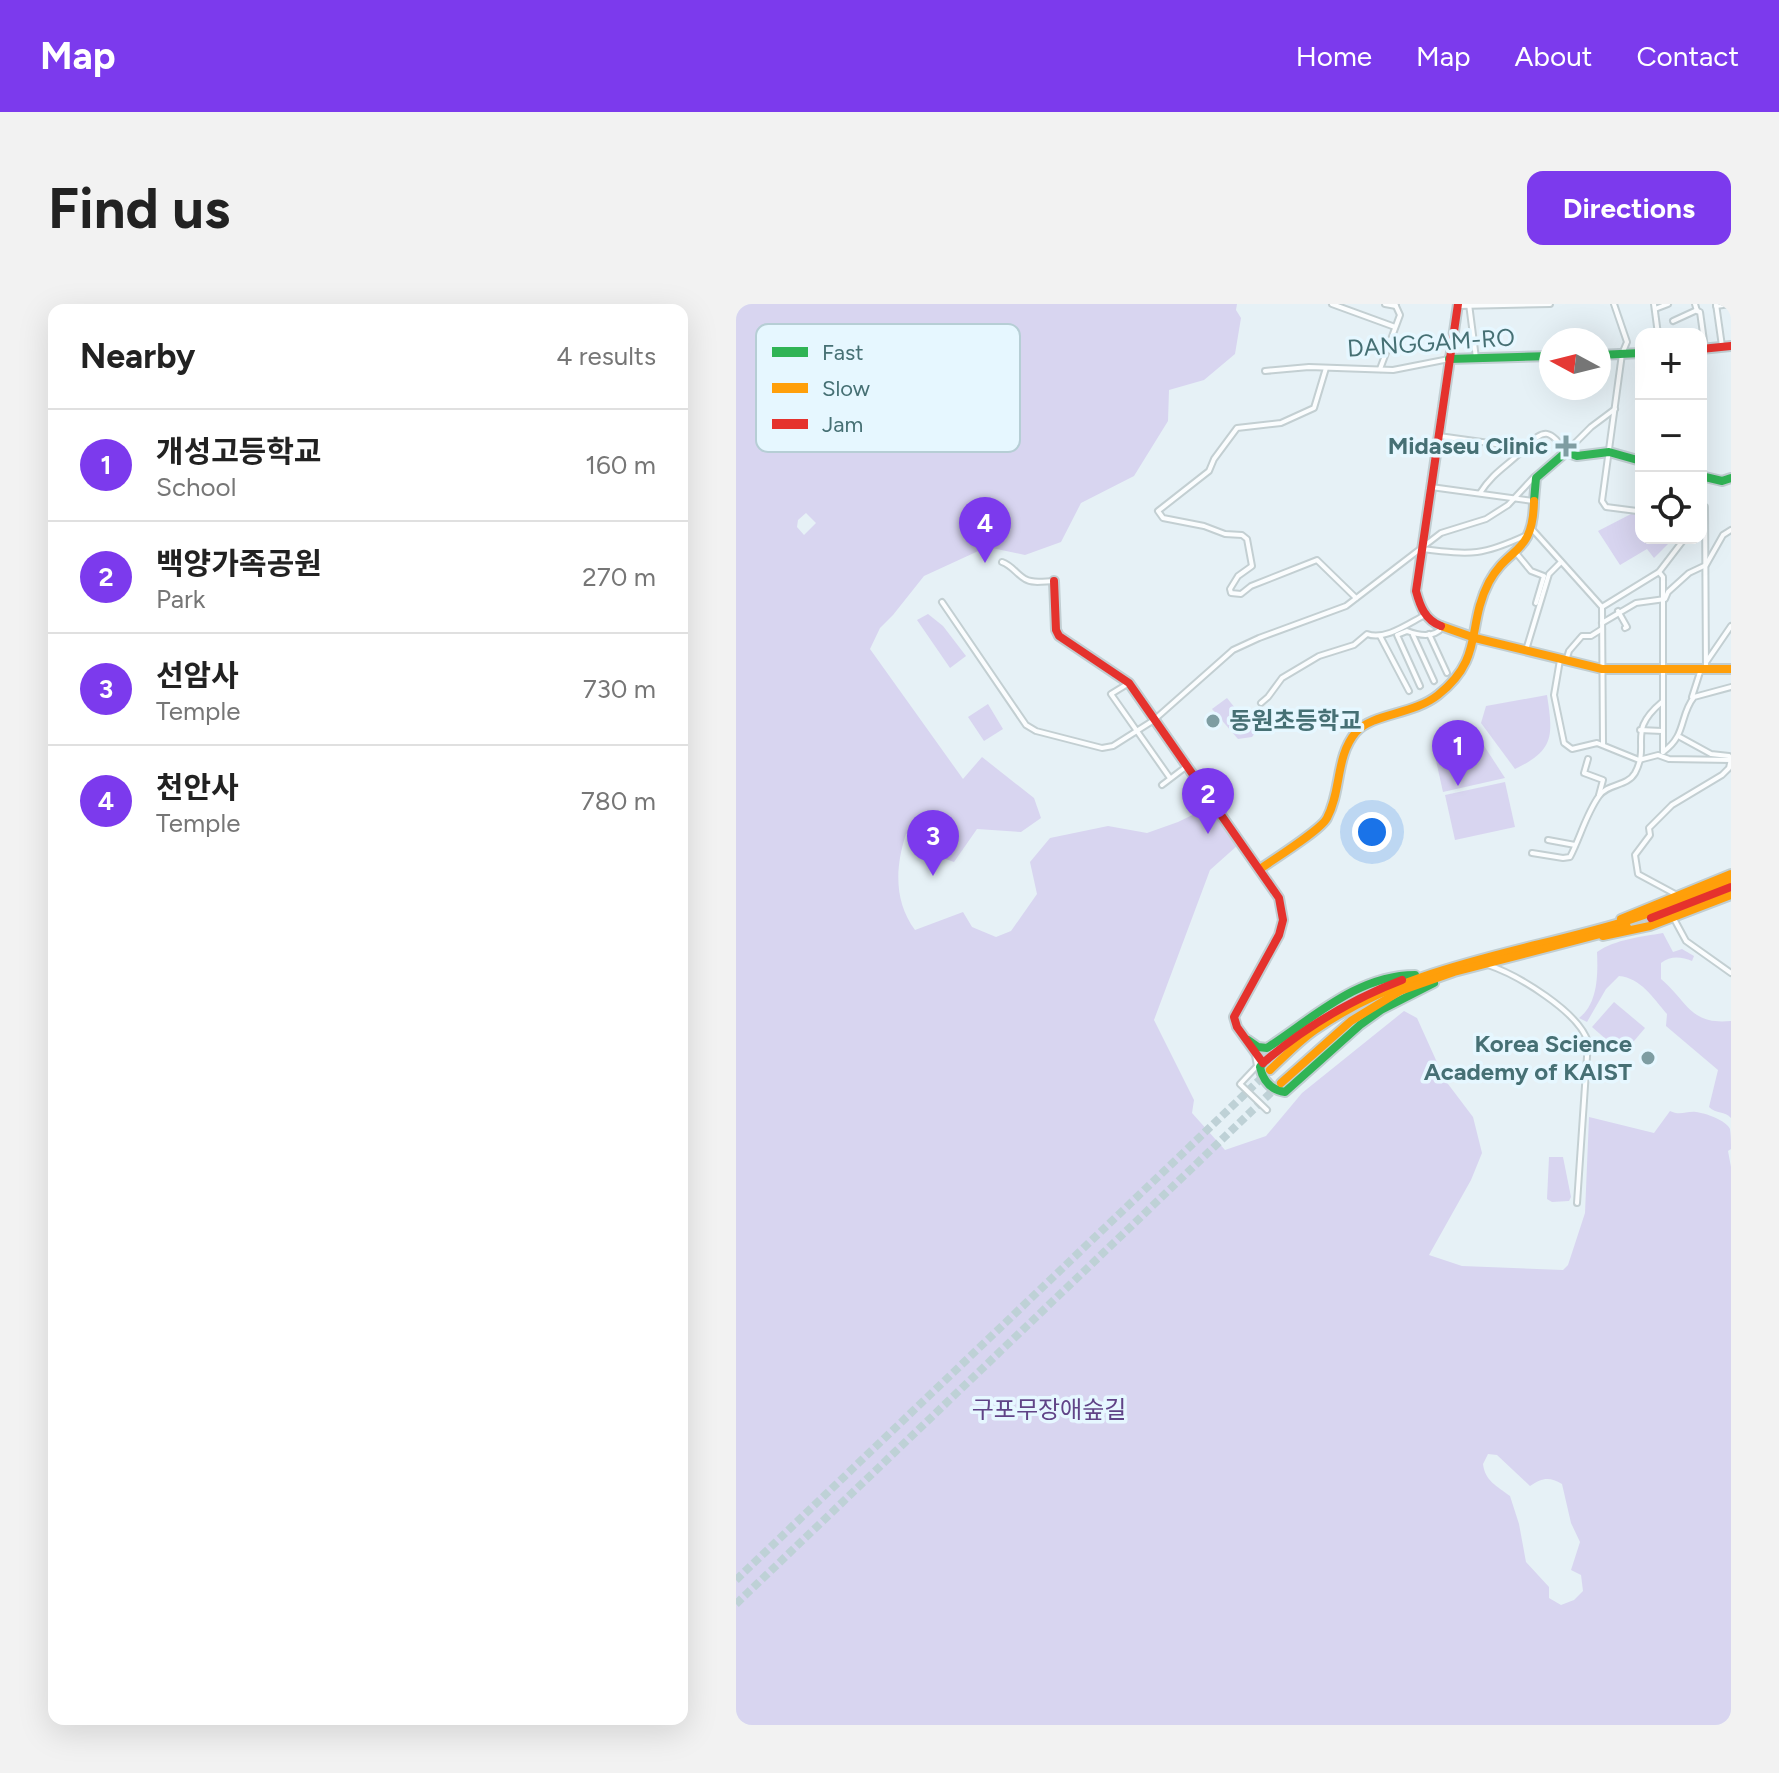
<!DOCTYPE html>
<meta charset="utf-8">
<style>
:root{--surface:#fff;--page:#f2f2f2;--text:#222;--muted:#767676;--line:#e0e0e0;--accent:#7c3aed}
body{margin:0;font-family:Figtree,"Noto Sans KR",sans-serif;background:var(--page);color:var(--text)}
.controls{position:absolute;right:24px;top:24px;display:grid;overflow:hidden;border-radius:16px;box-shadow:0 8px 32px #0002}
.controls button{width:72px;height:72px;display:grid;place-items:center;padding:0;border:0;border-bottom:2px solid var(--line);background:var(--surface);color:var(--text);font:40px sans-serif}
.compass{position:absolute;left:803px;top:24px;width:72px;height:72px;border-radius:50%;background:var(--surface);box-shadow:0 8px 32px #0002;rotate:277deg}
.you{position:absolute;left:636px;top:528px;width:28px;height:28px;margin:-20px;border:6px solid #fff;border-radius:50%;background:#1a73e8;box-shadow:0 0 0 12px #1a73e833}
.badge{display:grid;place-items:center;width:52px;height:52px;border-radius:50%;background:var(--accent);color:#fff;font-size:26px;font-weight:700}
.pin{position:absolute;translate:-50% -66px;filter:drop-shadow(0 2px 4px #0008)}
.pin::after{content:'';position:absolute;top:42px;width:28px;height:24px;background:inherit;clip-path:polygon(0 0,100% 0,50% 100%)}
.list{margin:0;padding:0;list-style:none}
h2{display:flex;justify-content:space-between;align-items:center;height:104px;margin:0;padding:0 32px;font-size:34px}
h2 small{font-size:26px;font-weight:400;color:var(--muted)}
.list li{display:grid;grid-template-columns:52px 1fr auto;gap:24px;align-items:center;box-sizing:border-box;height:112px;padding:0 32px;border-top:2px solid var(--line)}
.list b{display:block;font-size:30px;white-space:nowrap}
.list p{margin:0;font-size:26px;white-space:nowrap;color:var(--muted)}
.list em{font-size:26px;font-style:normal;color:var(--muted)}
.icon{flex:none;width:44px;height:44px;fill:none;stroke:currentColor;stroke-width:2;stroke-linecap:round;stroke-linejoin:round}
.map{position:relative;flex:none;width:995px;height:1421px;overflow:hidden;border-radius:16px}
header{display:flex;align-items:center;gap:48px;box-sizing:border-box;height:112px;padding:0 40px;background:var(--accent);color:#fff}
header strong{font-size:38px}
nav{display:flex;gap:44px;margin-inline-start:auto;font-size:28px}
.intro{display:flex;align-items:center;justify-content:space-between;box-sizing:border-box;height:192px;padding:0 48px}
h1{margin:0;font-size:56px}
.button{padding:20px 36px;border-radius:16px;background:var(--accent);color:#fff;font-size:28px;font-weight:700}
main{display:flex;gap:48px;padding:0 48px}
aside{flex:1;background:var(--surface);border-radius:16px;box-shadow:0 8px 32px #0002}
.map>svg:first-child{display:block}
.green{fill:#d8d5f0;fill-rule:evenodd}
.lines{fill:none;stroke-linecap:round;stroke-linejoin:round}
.highway-tunnel{stroke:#bed1d6;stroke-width:8;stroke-dasharray:8 4;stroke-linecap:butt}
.street-casing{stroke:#c3cfd2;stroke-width:8}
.fast-casing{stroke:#c1ced2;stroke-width:12}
.slow-casing{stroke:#c1ced2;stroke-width:12}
.jam-casing{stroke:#c1ced2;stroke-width:12}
.street{stroke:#fbfdfe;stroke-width:4}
.fast{stroke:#30b455;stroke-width:8}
.slow{stroke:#ff9f0a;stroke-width:8}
.jam{stroke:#e5322d;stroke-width:8}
.poi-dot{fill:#7e9da2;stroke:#e6f7ff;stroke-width:3}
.labels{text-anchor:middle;stroke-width:7;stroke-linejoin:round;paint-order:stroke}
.street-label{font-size:24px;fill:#467074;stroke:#e6f7ff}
.poi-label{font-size:24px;font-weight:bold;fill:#467074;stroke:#e6f7ff;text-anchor:end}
.park-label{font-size:24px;fill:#604387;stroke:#e6f7ff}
.key{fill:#e6f7ff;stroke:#b6ced5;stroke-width:2}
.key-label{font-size:22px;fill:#467074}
</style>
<header>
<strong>Map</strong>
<nav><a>Home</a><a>Map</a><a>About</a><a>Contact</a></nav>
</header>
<div class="intro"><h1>Find us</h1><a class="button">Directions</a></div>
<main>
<aside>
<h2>Nearby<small>4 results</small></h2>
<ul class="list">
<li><span class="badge">1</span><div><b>개성고등학교</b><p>School</p></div><em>160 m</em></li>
<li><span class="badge">2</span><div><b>백양가족공원</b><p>Park</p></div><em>270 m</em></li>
<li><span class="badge">3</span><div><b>선암사</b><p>Temple</p></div><em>730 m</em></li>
<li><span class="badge">4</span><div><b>천안사</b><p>Temple</p></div><em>780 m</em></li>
</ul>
</aside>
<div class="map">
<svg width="995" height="1421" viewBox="0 0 995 1421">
<rect width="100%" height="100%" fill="#e6f1f6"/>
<!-- green -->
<g class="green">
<path d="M 0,0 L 501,0 L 500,6 L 505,14 L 499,50 L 468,76 L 433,86 L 432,117 L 398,172 L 345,199 L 325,238 L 289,251 L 251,243 L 188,272 L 157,311 L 144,324 L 134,345 L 227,475 L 246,453 L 298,494 L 305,514 L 285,528 L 241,525 L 218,558 L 201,552 L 192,520 L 170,530 C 159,564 158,597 179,626 L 227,608 L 236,623 L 260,633 L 275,627 L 301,590 L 294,558 L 314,534 L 372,522 L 411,529 L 442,518 L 475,502 L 502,541 L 474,566 L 418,716 L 458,796 L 456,809 L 489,846 L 530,832 L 566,789 L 668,707 L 681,714 L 709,776 L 737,813 L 746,849 L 735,876 L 693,951 L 726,962 L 827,966 L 832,961 L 849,909 L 853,813 L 918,829 L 934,807 C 944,812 950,807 960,808 C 969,809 990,816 994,825 C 995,831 995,839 995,845 L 992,847 L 995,863 L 995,1421 L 0,1421 ZM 70,209 L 80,219 L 68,231 L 61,223 L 62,216 ZM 752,1150 L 761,1151 L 794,1182 C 806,1174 813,1172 826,1180 L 835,1219 L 844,1238 L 835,1266 L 845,1271 L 847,1287 L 838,1296 L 825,1301 L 813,1294 L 813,1283 L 790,1258 L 783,1220 L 774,1192 C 761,1182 749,1177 747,1160 Z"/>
<path d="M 905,209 L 905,234 L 937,235 L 918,254 L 911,245 L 884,261 L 862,227 L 895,210 Z"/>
<path d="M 192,310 L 207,322 L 230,352 L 214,364 L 181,316 Z"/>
<path d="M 811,391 C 817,431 819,446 779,465 L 745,419 L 750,402 Z"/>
<path d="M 491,394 L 519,429 L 516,433 L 502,435 L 476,405 Z"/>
<path d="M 252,400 L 267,425 L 248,437 L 232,413 Z"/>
<path d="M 741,431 L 769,474 L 707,488 L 697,443 Z"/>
<path d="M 769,478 L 779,523 L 719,536 L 709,491 Z"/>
<path d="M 927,629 L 937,648 L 946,645 L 958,652 L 956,657 C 946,653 935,651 925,659 L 925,675 C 952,698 954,721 995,717 L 995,814 C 989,807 980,810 973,803 L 982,766 L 930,722 L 931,710 C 917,694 905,674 883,672 L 870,685 L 851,718 L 843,714 C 862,700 862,670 861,648 C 880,635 905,633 927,629 Z"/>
<path d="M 878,698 L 909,724 L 887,750 L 856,723 Z"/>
<path d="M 813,853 L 827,853 L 835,893 L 833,897 L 816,898 L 811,895 Z"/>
</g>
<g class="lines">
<!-- highway-tunnel -->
<g class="highway-tunnel">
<path d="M 0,1276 L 534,766"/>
<path d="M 0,1300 L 545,779"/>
</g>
<defs>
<g id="street">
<path d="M 596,0 L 659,23"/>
<path d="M 649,0 L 660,2"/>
<path d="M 733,0 L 740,54"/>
<path d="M 878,0 L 891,38 L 886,50 L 866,197 L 870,203 L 901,207"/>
<path d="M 918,0 L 922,30"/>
<path d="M 959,0 L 961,7 L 964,8 L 969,44"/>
<path d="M 980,0 L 986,42"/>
<path d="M 722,2 L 814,0"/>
<path d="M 980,2 L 994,0"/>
<path d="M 919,5 L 932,0"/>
<path d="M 937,17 L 961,6"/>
<path d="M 590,64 L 578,104 L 545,119 L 501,124 L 478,155 L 473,167 L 422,207 L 427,214 L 468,222 L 489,230 L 506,231 L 511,235 L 516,262 L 502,272 L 494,285 L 495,289 L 505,290 L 515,282 L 581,256 L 620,294"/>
<path d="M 644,65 L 664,11 L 659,0"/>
<path d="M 529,67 L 573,63 L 657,66 L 713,55"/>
<path d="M 703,132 L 789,144 C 809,123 814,126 830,148 L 855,123 L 879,105"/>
<path d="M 695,183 L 797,197"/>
<path d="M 744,189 C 758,167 772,162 789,144"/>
<path d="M 969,203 L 970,365"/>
<path d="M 796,225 L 866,303 L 867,440"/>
<path d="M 686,245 C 737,251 746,252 793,230"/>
<path d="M 781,250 L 795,267 L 808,272 L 800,299"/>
<path d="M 266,258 C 277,262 280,270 289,275 C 297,280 309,277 318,277"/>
<path d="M 923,268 L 927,273 L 927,448"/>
<path d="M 206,298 L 290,421 L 300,427 L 366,444 L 377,442 L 418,416 L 497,346 L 523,334 L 610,302 L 705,229 L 750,215 L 772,201 L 798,173"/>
<path d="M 866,303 L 923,268 L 949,234"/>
<path d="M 882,307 L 891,323 L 889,324"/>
<path d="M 866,319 L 900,299 L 929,295 L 932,288 L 953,269 L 970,261 L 987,231 L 995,226"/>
<path d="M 693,330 L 711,369"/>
<path d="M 677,331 L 698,377"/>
<path d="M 644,332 L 673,387"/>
<path d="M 790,346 L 813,270 L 825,258"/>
<path d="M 824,356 L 818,391 L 828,439 L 836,445 L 861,439 L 903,456 L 922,451 L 933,455 L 995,456"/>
<path d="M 830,357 L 833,347 L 846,332 L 855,332 L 866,325"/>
<path d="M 971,357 L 995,322"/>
<path d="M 393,379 L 375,390 L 434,474"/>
<path d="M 684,382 L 661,331 L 671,327 C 684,332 698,334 707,323"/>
<path d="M 956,393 L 965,365"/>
<path d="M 525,399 L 532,393 L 546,374 L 583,352 L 618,341 L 631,330 C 649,337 673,319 689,311"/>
<path d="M 904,426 L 926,427"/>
<path d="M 944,433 L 975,450 L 993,452 L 995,456"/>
<path d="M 927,448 C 951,431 943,412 958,393 L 995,383"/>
<path d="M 852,455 L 848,469 L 867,476 L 863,491"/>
<path d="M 426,481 L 451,462"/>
<path d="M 812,536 L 839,541"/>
<path d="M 796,549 L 827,554 L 834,553 C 844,534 850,510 863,492 C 872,479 891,483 899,469 C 915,439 890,428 926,398"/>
<path d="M 941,591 L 902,570 L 899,551 L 914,531 L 913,524 L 936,501 L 986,471 L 993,464 L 995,455"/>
<path d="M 937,613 L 950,637 L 995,669"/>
<path d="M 752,661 C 782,671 843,708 852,738 L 841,899"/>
<path d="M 519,751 L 521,762 L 504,780 L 531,806"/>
</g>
<g id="fast">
<path d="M 863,51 L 905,49"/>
<path d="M 713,55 L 815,52"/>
<path d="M 965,172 L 986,177 L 995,174"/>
<path d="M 798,197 L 800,174 L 830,148 L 841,152 L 873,148 L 905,157"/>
<path d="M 512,736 L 522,743 L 531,744 C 577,714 622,671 679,671"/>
<path d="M 527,759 L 524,763 C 527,777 535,786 549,788 L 624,721 L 645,706 L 698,679"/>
</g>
<g id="slow">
<path d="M 705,322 L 739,334 L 866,365 L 995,365"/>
<path d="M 524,565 C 538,555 585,526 591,514 C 606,486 599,453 620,428 C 637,409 677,411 702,391 C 749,354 730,322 753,278 C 773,241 797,252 798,197"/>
<path d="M 885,615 L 995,570"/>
<path d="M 867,632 L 914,622 L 995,591"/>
<path d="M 534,766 C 549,752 563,737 579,726 C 671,662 783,649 887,618 C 924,607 959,591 995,577"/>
<path d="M 545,779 L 615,717 L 664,687 L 718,668 L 891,623"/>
</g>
<g id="jam">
<path d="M 965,45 L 995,42"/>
<path d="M 318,277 L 320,326 L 323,332 L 393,379 L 543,594 L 547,616 L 543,631 L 498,713 L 501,723 L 527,759"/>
<path d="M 705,322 C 689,316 684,302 680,287 L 722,0"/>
<path d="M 915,614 L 995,583"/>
<path d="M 527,759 C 569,723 614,696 666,676"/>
</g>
</defs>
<!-- street casing -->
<use href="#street" class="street-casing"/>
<!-- fast casing -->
<use href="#fast" class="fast-casing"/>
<!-- slow casing -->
<use href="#slow" class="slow-casing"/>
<!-- jam casing -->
<use href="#jam" class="jam-casing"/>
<!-- street -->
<use href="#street" class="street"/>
<!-- fast -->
<use href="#fast" class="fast"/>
<!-- slow -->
<use href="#slow" class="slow"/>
<!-- jam -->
<use href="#jam" class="jam"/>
</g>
<!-- markers -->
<g class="poi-dot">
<path d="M826 130h8v8h8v8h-8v8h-8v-8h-8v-8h8z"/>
<circle cx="477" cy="417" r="8"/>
<circle cx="912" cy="754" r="8"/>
</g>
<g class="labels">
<!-- street labels -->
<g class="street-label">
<text transform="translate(695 39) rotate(-4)" y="8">DANGGAM-RO</text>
</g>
<!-- poi labels -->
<g class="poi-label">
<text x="812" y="150">Midaseu Clinic</text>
<text x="493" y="425" text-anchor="start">동원초등학교</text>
<text x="896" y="748">Korea Science<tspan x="896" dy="28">Academy of KAIST</tspan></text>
</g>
<!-- park labels -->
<g class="park-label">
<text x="313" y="1114">구포무장애숲길</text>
</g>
</g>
<!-- legend -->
<rect x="20" y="20" width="264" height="128" rx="12" class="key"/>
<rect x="36" y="43" width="36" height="10" fill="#30b455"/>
<rect x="36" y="79" width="36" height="10" fill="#ff9f0a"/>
<rect x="36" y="115" width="36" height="10" fill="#e5322d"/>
<g class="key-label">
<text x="86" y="56">Fast</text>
<text x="86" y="92">Slow</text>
<text x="86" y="128">Jam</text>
</g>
</svg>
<div class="controls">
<button>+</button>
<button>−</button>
<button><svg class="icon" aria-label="locate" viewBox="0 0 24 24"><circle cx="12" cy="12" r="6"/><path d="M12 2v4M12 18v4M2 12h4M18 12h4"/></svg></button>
</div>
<svg class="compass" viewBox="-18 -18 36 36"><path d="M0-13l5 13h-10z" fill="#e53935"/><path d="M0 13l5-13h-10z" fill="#767676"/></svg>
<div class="you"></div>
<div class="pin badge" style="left:722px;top:482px">1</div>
<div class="pin badge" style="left:472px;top:530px">2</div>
<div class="pin badge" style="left:197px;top:572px">3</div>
<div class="pin badge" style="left:249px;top:259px">4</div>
</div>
</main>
